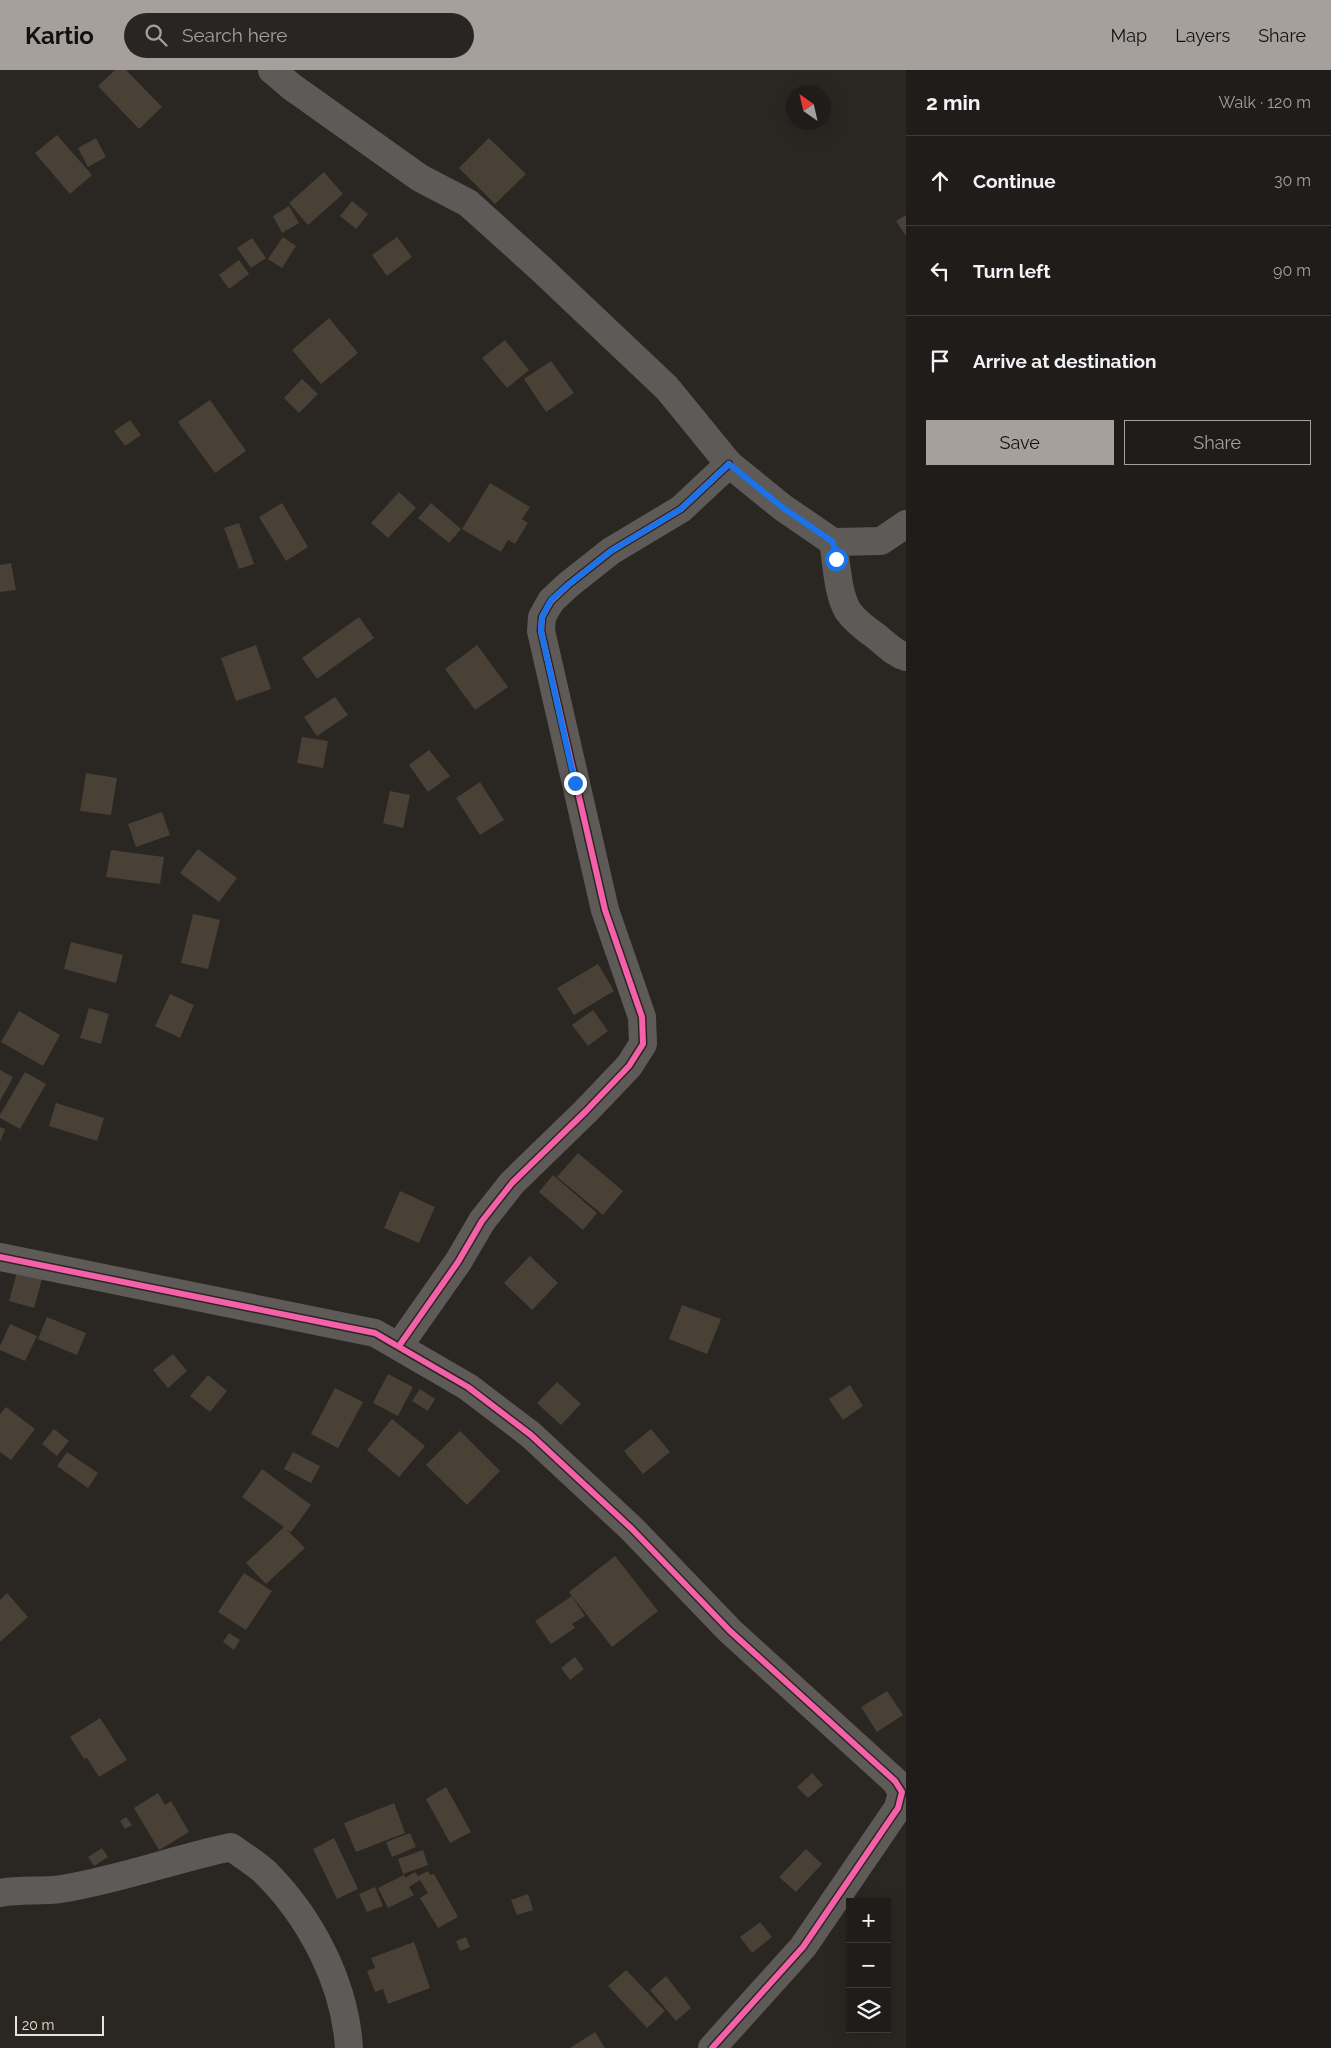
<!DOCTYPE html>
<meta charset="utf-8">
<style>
:root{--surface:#201c1a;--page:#282523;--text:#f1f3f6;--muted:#a2a1a2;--line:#3d3a39;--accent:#a5a09c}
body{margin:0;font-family:Raleway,sans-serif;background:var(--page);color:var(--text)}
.controls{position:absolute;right:15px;bottom:15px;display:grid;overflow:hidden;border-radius:0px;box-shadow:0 5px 20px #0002}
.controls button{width:45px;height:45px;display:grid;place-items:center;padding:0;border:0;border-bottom:1px solid var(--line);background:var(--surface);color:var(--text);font:25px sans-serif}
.compass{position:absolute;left:786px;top:15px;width:45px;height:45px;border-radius:50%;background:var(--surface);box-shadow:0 5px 20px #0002;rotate:326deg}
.scale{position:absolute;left:15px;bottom:12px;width:89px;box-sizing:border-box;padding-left:5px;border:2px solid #e7e2dd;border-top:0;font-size:14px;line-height:18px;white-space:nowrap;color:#e7e2dd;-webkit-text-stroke:4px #2d261e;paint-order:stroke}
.stop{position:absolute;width:15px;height:15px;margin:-11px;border:4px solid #1a73e8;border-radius:50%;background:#fff}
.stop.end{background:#1a73e8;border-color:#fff;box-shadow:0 1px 5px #0008}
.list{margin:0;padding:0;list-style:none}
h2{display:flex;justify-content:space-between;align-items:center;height:65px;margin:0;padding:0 20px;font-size:21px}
h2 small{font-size:16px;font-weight:400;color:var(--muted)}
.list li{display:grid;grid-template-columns:32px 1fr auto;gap:15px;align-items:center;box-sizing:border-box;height:90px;padding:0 20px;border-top:1px solid var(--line)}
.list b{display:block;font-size:19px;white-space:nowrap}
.list em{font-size:16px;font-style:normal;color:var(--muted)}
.actions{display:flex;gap:10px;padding:15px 20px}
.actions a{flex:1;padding:11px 0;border:1px solid var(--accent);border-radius:0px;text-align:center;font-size:18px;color:var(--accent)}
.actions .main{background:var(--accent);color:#111}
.icon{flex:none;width:28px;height:28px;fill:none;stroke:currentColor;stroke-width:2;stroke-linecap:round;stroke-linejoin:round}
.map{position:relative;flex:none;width:906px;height:1978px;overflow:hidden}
header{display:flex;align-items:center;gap:30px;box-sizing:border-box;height:70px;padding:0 25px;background:var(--accent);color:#111}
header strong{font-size:24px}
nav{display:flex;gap:28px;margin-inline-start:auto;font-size:18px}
.search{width:350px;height:45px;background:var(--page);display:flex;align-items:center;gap:12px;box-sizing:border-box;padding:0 18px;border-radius:28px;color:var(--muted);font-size:19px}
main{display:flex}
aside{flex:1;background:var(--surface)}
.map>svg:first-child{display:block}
.building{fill:#494036}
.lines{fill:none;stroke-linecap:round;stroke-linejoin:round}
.minor{stroke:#5d5a58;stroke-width:28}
.cycleway-casing{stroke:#2d261e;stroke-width:9}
.cycleway{stroke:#f560ab;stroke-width:6}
.route{stroke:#1a73e8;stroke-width:6}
</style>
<header>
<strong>Kartio</strong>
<div class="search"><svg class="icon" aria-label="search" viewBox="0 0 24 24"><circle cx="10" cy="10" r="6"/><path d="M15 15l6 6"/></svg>Search here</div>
<nav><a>Map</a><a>Layers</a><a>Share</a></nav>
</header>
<main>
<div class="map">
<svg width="906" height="1978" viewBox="0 0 906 1978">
<rect width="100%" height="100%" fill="#2a2622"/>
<!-- building -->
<g class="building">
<path d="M 115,0 L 126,0 L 162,37 L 139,59 L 98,16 Z"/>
<path d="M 57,65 L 92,105 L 70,124 L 35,83 Z"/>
<path d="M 96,68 L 106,87 L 88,97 L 78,78 Z"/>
<path d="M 489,68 L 526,104 L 495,134 L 459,98 Z"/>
<path d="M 324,102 L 343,124 L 308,155 L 289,133 Z"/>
<path d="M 352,131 L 368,144 L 356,159 L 340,146 Z"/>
<path d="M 289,136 L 299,153 L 282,163 L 273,146 Z"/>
<path d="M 906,145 L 906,166 L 896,151 Z"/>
<path d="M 283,167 L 296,176 L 282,198 L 268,189 Z"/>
<path d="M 397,167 L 412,187 L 387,206 L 372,185 Z"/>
<path d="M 252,168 L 266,188 L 251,198 L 237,178 Z"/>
<path d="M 239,190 L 249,204 L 229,219 L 219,205 Z"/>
<path d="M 329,248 L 358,283 L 321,314 L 292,280 Z"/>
<path d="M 505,270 L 529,300 L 507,318 L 482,288 Z"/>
<path d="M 551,291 L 574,323 L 546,342 L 524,309 Z"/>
<path d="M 302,309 L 318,324 L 299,343 L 284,328 Z"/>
<path d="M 210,330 L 246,381 L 215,403 L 178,352 Z"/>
<path d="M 130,350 L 141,365 L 125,376 L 114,361 Z"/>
<path d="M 490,413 L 530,437 L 522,449 L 528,453 L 515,474 L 508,470 L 501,482 L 462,459 Z"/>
<path d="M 399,422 L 416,438 L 388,468 L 371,453 Z"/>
<path d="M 282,433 L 308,477 L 286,491 L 259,447 Z"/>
<path d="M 431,433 L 461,459 L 449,473 L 418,448 Z"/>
<path d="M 239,453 L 254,494 L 239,499 L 224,458 Z"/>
<path d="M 11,493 L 16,520 L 0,522 L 0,495 Z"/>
<path d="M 359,547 L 374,568 L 317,609 L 302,588 Z"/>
<path d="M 256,575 L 271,619 L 236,631 L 221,588 Z"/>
<path d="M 477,575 L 508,617 L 475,640 L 445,599 Z"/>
<path d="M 335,627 L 348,645 L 317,666 L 304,647 Z"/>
<path d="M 302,667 L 328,671 L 323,698 L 297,693 Z"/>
<path d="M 429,680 L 450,706 L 428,722 L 409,695 Z"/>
<path d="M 86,703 L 117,708 L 111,745 L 80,741 Z"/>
<path d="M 480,712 L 504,750 L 480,765 L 456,728 Z"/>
<path d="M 390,721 L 410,725 L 403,758 L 383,753 Z"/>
<path d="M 162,742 L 170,765 L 136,777 L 128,754 Z"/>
<path d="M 198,779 L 237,808 L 219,832 L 180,803 Z"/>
<path d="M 111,780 L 164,787 L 160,814 L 106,807 Z"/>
<path d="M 193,844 L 220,850 L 208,899 L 181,893 Z"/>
<path d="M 71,872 L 123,885 L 116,913 L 64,899 Z"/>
<path d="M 598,894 L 614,921 L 574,945 L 557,918 Z"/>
<path d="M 170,924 L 194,935 L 180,968 L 155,956 Z"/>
<path d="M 89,938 L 109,944 L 101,974 L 80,968 Z"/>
<path d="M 593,940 L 608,961 L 588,976 L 572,955 Z"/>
<path d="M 19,941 L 60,965 L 43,996 L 1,972 Z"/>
<path d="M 0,1000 L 13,1007 L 0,1031 Z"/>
<path d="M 25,1002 L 46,1014 L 20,1059 L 0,1048 L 0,1045 Z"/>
<path d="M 56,1033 L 104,1048 L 97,1071 L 49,1056 Z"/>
<path d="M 0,1057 L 5,1059 L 0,1072 Z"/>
<path d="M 578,1083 L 623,1121 L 603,1145 L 557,1107 Z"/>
<path d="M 553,1105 L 597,1143 L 583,1160 L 539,1122 Z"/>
<path d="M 400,1121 L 435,1137 L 419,1173 L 384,1158 Z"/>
<path d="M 530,1186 L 558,1213 L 532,1240 L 504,1213 Z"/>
<path d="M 17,1202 L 42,1209 L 34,1238 L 9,1231 Z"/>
<path d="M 682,1235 L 721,1249 L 707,1284 L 669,1269 Z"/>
<path d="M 47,1247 L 86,1263 L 77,1285 L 38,1269 Z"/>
<path d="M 10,1254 L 37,1266 L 25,1291 L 0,1280 L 0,1276 Z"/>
<path d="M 173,1284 L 187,1301 L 168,1318 L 153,1300 Z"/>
<path d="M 388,1304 L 413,1317 L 398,1346 L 373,1333 Z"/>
<path d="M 208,1305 L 227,1321 L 210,1342 L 190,1326 Z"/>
<path d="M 557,1312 L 581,1334 L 561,1355 L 537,1333 Z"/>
<path d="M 850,1315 L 863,1336 L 843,1350 L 829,1329 Z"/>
<path d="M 335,1318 L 363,1332 L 338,1378 L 311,1364 Z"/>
<path d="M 420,1319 L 435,1329 L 428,1341 L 412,1331 Z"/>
<path d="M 6,1337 L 35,1359 L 11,1390 L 0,1382 L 0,1344 Z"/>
<path d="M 392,1349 L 425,1376 L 399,1407 L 367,1380 Z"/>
<path d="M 54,1359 L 69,1371 L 57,1386 L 42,1374 Z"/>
<path d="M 651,1359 L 670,1382 L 643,1404 L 624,1381 Z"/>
<path d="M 460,1361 L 500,1401 L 467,1435 L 426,1395 Z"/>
<path d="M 67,1382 L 98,1403 L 88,1418 L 57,1396 Z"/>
<path d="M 293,1382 L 320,1396 L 311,1413 L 284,1399 Z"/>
<path d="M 262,1399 L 311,1435 L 291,1462 L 287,1460 L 305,1478 L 266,1514 L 246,1493 L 284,1457 L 242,1427 Z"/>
<path d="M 615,1486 L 658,1541 L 612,1577 L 569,1522 Z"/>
<path d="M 244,1503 L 272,1521 L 246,1560 L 218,1542 Z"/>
<path d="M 7,1523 L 28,1547 L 0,1572 L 0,1530 Z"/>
<path d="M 572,1526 L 585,1546 L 572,1554 L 575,1558 L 551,1574 L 535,1551 Z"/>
<path d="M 229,1563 L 240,1570 L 234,1580 L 223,1572 Z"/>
<path d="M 575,1587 L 584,1599 L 570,1610 L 561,1598 Z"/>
<path d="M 887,1621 L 903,1645 L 877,1662 L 861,1637 Z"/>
<path d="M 100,1648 L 127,1690 L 99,1707 L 87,1688 L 84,1689 L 70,1667 Z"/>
<path d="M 812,1703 L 823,1715 L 808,1728 L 797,1717 Z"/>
<path d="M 446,1717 L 471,1762 L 450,1773 L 426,1729 Z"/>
<path d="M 158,1723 L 165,1735 L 171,1731 L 189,1762 L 159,1780 L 134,1738 Z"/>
<path d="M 394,1733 L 405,1763 L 356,1782 L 344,1753 Z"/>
<path d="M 126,1747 L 132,1755 L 125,1759 L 120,1751 Z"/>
<path d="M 410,1763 L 416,1777 L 392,1787 L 386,1772 Z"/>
<path d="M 334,1768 L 358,1819 L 337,1829 L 313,1779 Z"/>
<path d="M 102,1778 L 108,1787 L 94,1796 L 88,1787 Z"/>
<path d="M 806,1779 L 822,1794 L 796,1822 L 779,1807 Z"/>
<path d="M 423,1780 L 428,1795 L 403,1804 L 398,1789 Z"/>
<path d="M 428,1801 L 430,1805 L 434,1804 L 458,1847 L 438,1858 L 420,1828 L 428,1823 L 420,1810 L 409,1817 L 414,1825 L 388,1838 L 378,1818 L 404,1805 L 405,1808 L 415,1802 L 418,1806 Z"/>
<path d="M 375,1817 L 383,1836 L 367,1842 L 359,1824 Z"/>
<path d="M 528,1824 L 533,1840 L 517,1845 L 511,1830 Z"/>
<path d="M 760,1852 L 772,1867 L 752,1883 L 740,1867 Z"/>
<path d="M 466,1867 L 470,1877 L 460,1881 L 456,1871 Z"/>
<path d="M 414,1872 L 430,1918 L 388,1934 L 383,1919 L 375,1922 L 367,1901 L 375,1898 L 371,1888 Z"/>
<path d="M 626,1900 L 665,1941 L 647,1958 L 608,1916 Z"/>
<path d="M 666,1906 L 691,1938 L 676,1951 L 650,1920 Z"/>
<path d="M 595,1962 L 605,1978 L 570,1978 Z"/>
</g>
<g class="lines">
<!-- minor -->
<g class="minor">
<path d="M 272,0 L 292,17 L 420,108 L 468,133 L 539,197 L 667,318 L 729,394 L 782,437 L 833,472"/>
<path d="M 906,454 L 881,471 L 833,472 C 837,494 837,522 848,541 C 855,551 867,560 877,567 C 886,574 895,584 906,587"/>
<path d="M 0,1187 L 375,1263 L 468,1317 L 531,1365 L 632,1459 L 730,1561 L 895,1711 L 902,1722 L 898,1738 L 803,1877 L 712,1978"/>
<path d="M 399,1276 L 458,1192 L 482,1151 L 512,1113 L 586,1041 L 629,996 L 643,974 L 642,947 L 605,840 L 541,561 L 542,547 L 551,531 L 568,515 L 611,481 L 681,439 L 729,394"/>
<path d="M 0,1823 C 20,1819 41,1822 61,1819 C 119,1810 174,1789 231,1777 C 242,1785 255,1793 265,1802 C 311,1848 345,1913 349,1978"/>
</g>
<defs>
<g id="cycleway">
<path d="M 0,1187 L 375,1263 L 468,1317 L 531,1365 L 632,1459 L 730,1561 L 895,1711 L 902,1722 L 898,1738 L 803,1877 L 712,1978"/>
<path d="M 399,1276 L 458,1192 L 482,1151 L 512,1113 L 586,1041 L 629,996 L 643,974 L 642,947 L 605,840 L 541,561 L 542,547 L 551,531 L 568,515 L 611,481 L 681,439 L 729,394"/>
</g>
</defs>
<!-- cycleway casing -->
<use href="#cycleway" class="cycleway-casing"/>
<!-- cycleway -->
<use href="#cycleway" class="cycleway"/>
</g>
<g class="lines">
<!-- route -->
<path class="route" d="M 575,713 L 541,561 L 542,547 L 551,530 L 568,515 L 611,481 L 681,439 L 729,394 L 782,437 L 833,472 L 836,489"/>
</g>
</svg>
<div class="controls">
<button>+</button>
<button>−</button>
<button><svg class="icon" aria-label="layers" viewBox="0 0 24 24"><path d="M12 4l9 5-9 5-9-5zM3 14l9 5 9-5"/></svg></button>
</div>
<svg class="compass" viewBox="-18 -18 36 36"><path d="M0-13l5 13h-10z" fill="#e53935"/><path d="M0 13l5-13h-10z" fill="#a2a1a2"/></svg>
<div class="scale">20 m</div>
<div class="stop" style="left:836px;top:489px"></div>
<div class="stop end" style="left:575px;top:713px"></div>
</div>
<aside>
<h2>2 min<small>Walk · 120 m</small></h2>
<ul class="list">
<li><svg class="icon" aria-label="ahead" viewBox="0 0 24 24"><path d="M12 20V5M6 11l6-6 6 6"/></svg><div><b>Continue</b></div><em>30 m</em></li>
<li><svg class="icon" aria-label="left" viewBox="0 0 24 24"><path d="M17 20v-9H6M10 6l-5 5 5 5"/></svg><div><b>Turn left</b></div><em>90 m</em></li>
<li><svg class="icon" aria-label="arrive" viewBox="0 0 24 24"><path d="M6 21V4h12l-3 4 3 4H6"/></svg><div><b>Arrive at destination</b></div></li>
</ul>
<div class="actions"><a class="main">Save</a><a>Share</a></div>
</aside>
</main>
